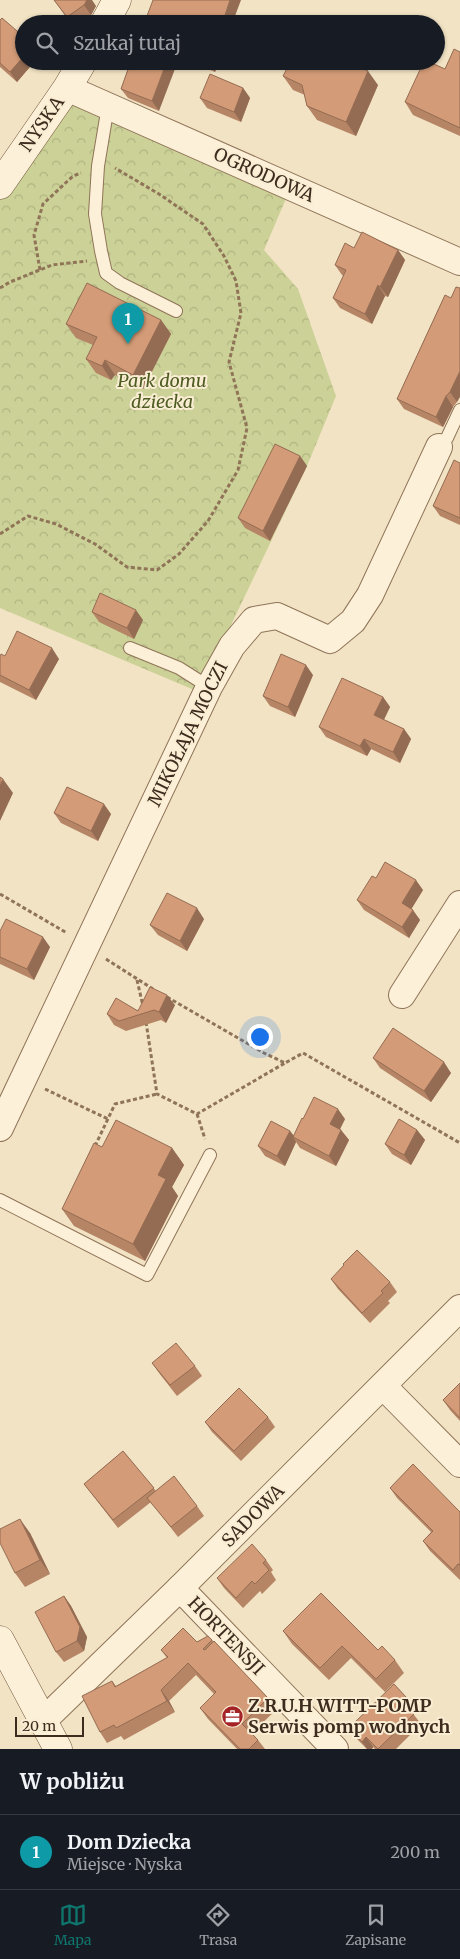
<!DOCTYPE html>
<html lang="pl">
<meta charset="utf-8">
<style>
:root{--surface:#171b24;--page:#242831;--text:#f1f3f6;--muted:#9ea1a6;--line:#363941;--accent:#0f766e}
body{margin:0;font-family:Merriweather,serif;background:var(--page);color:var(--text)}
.scale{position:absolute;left:15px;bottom:12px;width:69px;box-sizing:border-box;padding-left:5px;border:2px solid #3d2c1e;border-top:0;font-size:14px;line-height:18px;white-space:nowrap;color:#3d2c1e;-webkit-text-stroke:4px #f9edd4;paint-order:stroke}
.you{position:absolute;left:259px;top:1036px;width:18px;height:18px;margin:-12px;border:4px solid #fff;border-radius:50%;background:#1a73e8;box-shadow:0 0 0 8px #1a73e833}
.badge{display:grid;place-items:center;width:32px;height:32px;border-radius:50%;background:var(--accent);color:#fff;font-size:16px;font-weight:700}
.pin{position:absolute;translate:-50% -41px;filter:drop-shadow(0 1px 2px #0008)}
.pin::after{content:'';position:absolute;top:26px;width:18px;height:15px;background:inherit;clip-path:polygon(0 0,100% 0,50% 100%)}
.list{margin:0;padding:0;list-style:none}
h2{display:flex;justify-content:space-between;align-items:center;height:65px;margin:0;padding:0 20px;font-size:21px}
h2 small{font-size:16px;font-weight:400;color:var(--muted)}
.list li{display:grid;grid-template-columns:32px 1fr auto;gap:15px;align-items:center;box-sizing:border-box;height:75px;padding:0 20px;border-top:1px solid var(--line)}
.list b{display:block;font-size:19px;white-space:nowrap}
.list p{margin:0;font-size:16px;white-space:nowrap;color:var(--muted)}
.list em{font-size:16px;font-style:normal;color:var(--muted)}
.icon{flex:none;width:28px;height:28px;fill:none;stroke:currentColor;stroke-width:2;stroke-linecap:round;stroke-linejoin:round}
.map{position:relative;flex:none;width:460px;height:1749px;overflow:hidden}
.search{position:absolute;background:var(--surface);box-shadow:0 1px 4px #0004;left:15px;right:15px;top:15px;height:55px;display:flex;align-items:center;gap:12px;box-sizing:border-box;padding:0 18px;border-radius:28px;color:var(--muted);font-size:19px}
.sheet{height:140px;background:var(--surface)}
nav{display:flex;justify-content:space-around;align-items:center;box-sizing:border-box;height:70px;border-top:1px solid var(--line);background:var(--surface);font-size:14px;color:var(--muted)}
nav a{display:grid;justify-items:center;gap:2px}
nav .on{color:var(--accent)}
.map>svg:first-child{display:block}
.forest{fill:url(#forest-crowns)}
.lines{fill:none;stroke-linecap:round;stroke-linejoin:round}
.lane-casing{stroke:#8f7458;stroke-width:14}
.street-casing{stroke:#8f7458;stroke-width:28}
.secondary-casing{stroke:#71553b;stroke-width:29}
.path{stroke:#8f7458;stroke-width:3;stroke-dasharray:4 2.5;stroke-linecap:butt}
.lane{stroke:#fcf0d8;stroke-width:12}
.street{stroke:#fcf0d8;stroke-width:26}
.secondary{stroke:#fcf0d8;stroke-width:28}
.wall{fill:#b58566}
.shaded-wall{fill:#946c53}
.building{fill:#d39b77;stroke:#946c53}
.labels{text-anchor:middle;stroke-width:4;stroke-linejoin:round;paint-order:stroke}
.street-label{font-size:18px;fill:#3d2c1e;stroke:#f9edd4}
.park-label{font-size:18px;font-style:italic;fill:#4e5c22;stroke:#f9edd4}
.poi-label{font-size:18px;font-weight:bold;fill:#3d2c1e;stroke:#f9edd4;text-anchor:start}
</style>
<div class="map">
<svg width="460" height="1749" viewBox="0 0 460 1749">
<defs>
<pattern id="forest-crowns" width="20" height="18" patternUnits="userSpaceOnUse" patternTransform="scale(1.25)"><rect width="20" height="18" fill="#ccd197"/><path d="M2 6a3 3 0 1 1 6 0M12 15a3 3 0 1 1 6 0" fill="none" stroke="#b0b482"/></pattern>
</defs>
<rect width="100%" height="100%" fill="#f2e3c4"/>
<!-- forest -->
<path class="forest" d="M 67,88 L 291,187 L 264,250 L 298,289 L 336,396 L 307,466 L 199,692 L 0,608 L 0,185 Z"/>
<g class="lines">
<defs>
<g id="lane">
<path d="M 108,106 L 98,166 L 95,214 L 101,251 L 106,273 L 120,283 L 176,311"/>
<path d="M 447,438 L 460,410"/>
<path d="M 130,648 L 179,668 L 209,687"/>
<path d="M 0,1200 L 147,1275 L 210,1155"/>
</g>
<g id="street">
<path d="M 67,88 L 460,262"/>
<path d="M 402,995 L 460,904"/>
<path d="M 0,1128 L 209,687 L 232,646 L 254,620 L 277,616 L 330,640 L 353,621 L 370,595 L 439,447"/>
<path d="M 383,1386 L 460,1464"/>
<path d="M 180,1588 L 335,1749"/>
<path d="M 43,1721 L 180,1588 L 460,1308"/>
</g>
<g id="secondary">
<path d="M 104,24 L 117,0"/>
<path d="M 0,185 L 67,88 L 83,61"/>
<path d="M 0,1640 L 58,1749"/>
</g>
</defs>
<!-- lane casing -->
<use href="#lane" class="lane-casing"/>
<!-- street casing -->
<use href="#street" class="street-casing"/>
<!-- secondary casing -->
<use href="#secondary" class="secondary-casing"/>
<!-- path -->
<g class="path">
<path d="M 40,270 L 34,235 L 43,204 L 73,176 L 81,173"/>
<path d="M 0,288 L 10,282 L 52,265 L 87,261"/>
<path d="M 0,534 L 28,516 L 56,524 L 95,544 L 127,567 L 157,570 L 179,554 L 208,521 L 238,470 L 247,428 L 229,362 L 241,313 L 236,281 L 224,256 L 203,224 L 159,194 L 115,168"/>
<path d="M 0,894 L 67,933"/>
<path d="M 106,959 L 153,989"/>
<path d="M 137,980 L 143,1006"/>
<path d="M 167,997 L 264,1053 L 285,1063 L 303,1053 L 460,1143"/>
<path d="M 146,1022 L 157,1094 L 197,1114 L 285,1063"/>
<path d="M 45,1089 L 108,1119"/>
<path d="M 197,1114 L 205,1139"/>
<path d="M 95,1146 L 115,1104 L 157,1094"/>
</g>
<!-- lane -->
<use href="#lane" class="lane"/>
<!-- street -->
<use href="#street" class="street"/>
<!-- secondary -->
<use href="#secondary" class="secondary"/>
</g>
<!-- wall -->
<g class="wall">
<path d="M 54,0 L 96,6 L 91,15 L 79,24 L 71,24 Z"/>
<path d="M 0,20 L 24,61 L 35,61 L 17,82 L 0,67 Z"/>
<path d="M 460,52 L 460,136 L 413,115 L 405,102 L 445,69 Z"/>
<path d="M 131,61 L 159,111 L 128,98 L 121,89 Z"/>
<path d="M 188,61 L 219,61 L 215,72 Z"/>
<path d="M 283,76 L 378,85 L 356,136 L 317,120 L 307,106 L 305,95 L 293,90 Z"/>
<path d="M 243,88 L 250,98 L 241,122 L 207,108 L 200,98 Z"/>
<path d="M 354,248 L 398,250 L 405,260 L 388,297 L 385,296 L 372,324 L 340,308 L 333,298 L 344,276 L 342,275 L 335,265 Z"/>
<path d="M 445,295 L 457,402 L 453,407 L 443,427 L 404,409 L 397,399 Z"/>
<path d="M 161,320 L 171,334 L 143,389 L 115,375 L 111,380 L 96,373 L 86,359 L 93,345 L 76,338 L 66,324 Z"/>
<path d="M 300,456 L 307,466 L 270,541 L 245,528 L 238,518 Z"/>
<path d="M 460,463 L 460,525 L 440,516 L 433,506 Z"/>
<path d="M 92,612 L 143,620 L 134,639 L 99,622 Z"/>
<path d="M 0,656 L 5,656 L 59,659 L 36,700 L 0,682 Z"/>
<path d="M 313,675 L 295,717 L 270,706 L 263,696 Z"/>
<path d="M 383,697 L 390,707 L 384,720 L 404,729 L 411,739 L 400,763 L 371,749 L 367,756 L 326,737 L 319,727 Z"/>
<path d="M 54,813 L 111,814 L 98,841 L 61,823 Z"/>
<path d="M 376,878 L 423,890 L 411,909 L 420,920 L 409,938 L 364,910 L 357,900 Z"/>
<path d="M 204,919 L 187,951 L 158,935 L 150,925 Z"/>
<path d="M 0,931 L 50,947 L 34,980 L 0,964 Z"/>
<path d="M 175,1005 L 166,1023 L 161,1020 L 126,1031 L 114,1025 L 107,1014 Z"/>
<path d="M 373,1058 L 451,1073 L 431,1102 L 380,1068 Z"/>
<path d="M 303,1119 L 345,1119 L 340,1129 L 349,1140 L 336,1166 L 300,1148 L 296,1142 L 285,1166 L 265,1156 L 258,1146 L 290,1131 L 294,1136 Z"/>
<path d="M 417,1130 L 425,1140 L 411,1165 L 392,1154 L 385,1144 Z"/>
<path d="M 102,1147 L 172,1148 L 184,1165 L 172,1187 L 178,1196 L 145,1261 L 74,1226 L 62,1209 Z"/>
<path d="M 331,1279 L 390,1282 L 397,1292 L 388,1301 L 390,1303 L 370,1323 L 338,1289 Z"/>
<path d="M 152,1363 L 195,1366 L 202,1376 L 177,1396 L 159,1373 Z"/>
<path d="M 460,1383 L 460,1421 L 450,1410 L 443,1400 Z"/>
<path d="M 268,1417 L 275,1427 L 241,1461 L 212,1432 L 205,1422 Z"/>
<path d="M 123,1451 L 156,1491 L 197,1506 L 204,1516 L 178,1537 L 151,1502 L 118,1528 L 84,1484 Z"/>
<path d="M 390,1488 L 460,1512 L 460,1580 L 430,1551 L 423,1541 L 431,1532 L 397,1498 Z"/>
<path d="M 30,1533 L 50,1574 L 25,1587 L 15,1573 Z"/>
<path d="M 266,1560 L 273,1570 L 271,1572 L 276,1580 L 262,1594 L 260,1591 L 243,1608 L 224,1588 L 217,1578 Z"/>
<path d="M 64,1596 L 71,1606 L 87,1637 L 84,1651 L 64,1662 L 56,1652 Z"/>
<path d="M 283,1631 L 378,1650 L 395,1660 L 404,1673 L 385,1692 L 351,1658 L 329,1680 L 292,1644 Z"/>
<path d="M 208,1636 L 268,1698 L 276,1710 L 252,1733 L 258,1740 L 265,1749 L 237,1749 L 208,1719 L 200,1708 L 214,1694 L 196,1675 L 169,1701 L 175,1712 L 124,1740 L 121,1736 L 107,1743 L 100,1732 L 112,1681 L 116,1686 L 167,1658 L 161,1650 L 197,1642 Z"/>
<path d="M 414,1707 L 411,1711 L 421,1724 L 396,1749 L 375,1749 L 373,1747 L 372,1749 L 367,1749 L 356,1738 L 349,1728 Z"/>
</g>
<!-- shaded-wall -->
<g class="shaded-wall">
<path d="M 87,0 L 92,0 L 96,6 L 91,15 L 84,5 Z"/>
<path d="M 230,0 L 241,0 L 232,24 L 222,24 Z"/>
<path d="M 24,56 L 24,61 L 35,61 L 17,82 L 10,72 Z"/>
<path d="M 167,61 L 178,61 L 159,111 L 152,101 Z"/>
<path d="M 209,61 L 219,61 L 215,72 L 208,62 Z"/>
<path d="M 368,71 L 378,85 L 356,136 L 346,122 Z"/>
<path d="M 243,88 L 250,98 L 241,122 L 234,112 Z"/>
<path d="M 398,250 L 405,260 L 388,297 L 380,287 Z"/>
<path d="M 378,285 L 385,296 L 372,324 L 365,314 Z"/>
<path d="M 161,320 L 171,334 L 143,389 L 133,375 Z"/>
<path d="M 105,360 L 115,375 L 111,380 L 102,366 Z"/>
<path d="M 460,371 L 460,397 L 457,402 L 450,392 Z"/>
<path d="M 446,396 L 453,407 L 443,427 L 436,417 Z"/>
<path d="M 300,456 L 307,466 L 270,541 L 263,531 Z"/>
<path d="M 136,610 L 143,620 L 134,639 L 127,628 Z"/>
<path d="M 52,648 L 59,659 L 36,700 L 29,690 Z"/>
<path d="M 306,665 L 313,675 L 295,717 L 288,707 Z"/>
<path d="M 383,697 L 390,707 L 381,725 L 374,715 Z"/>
<path d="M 404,729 L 411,739 L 400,763 L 393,752 Z"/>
<path d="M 364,739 L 371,749 L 367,756 L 360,746 Z"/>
<path d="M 3,779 L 13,793 L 0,821 L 0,786 Z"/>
<path d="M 104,804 L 111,814 L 98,841 L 91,831 Z"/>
<path d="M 416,880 L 423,890 L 409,913 L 402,903 Z"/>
<path d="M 197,908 L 204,919 L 187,951 L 180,941 Z"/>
<path d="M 413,910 L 420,920 L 409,938 L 402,927 Z"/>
<path d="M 43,937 L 50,947 L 34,980 L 27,969 Z"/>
<path d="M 167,995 L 175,1005 L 166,1023 L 159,1012 Z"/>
<path d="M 444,1062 L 451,1073 L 431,1102 L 424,1091 Z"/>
<path d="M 338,1109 L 345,1119 L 337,1135 L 330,1124 Z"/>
<path d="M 341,1130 L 349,1140 L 336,1166 L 329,1156 Z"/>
<path d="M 417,1130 L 425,1140 L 411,1165 L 404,1155 Z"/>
<path d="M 290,1131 L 296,1139 L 293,1137 L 296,1142 L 285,1166 L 277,1156 Z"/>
<path d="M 172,1148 L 184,1165 L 172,1187 L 178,1196 L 145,1261 L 133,1244 L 158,1175 Z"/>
<path d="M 20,1519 L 30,1533 L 50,1574 L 40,1560 Z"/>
<path d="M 64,1596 L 71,1606 L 87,1637 L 84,1651 L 77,1641 Z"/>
<path d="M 161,1690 L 169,1701 L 175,1712 L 167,1701 Z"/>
<path d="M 406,1697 L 414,1707 L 409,1712 L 402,1702 Z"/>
<path d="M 366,1737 L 373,1747 L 372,1749 L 367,1749 L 362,1742 Z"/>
</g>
<!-- building -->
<g class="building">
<path d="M 54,0 L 87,0 L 84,5 L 67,17 Z"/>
<path d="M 153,0 L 230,0 L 222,24 L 144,24 Z"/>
<path d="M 2,18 L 24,37 L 24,56 L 10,72 L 0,63 L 0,20 Z"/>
<path d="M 454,49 L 460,52 L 460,128 L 405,102 L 424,61 L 427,61 L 445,69 Z"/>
<path d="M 131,61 L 167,61 L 152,101 L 121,89 Z"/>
<path d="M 291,61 L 344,61 L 368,71 L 346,122 L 307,106 L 302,85 L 283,76 Z"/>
<path d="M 210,74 L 243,88 L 234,112 L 200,98 Z"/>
<path d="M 362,232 L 398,250 L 380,287 L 378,285 L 365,314 L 333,298 L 346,270 L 335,265 L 345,243 L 354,248 Z"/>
<path d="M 87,283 L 161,320 L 133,375 L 105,360 L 102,366 L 86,359 L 97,337 L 66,324 Z"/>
<path d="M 456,287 L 460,288 L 460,371 L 450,392 L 446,396 L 436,417 L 397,399 L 445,295 L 451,298 Z"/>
<path d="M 275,444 L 300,456 L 263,531 L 238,518 Z"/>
<path d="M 454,460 L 460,463 L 460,518 L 433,506 Z"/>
<path d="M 100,593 L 136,610 L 127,628 L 92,612 Z"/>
<path d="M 17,631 L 52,648 L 29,690 L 0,675 L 0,656 L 1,654 L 5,656 Z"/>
<path d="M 281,654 L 306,665 L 288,707 L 263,696 Z"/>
<path d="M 342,678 L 383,697 L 374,715 L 404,729 L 393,752 L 364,739 L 360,746 L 319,727 Z"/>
<path d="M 0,777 L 3,779 L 0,786 Z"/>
<path d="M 67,787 L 104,804 L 91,831 L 54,813 Z"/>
<path d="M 385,862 L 416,880 L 402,903 L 413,910 L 402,927 L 357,900 L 372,876 L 376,878 Z"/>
<path d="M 167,893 L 197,908 L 180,941 L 150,925 Z"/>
<path d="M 6,919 L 43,937 L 27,969 L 0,957 L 0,931 Z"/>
<path d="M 150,987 L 167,995 L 159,1012 L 154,1010 L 119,1021 L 107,1014 L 116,998 L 138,1011 Z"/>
<path d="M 393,1028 L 444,1062 L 424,1091 L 373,1058 Z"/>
<path d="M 314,1097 L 338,1109 L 330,1124 L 341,1130 L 329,1156 L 293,1137 L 302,1118 L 303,1119 Z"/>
<path d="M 399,1119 L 417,1130 L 404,1155 L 385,1144 Z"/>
<path d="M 116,1120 L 172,1148 L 158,1175 L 166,1179 L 133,1244 L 62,1209 L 94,1143 L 102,1147 Z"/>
<path d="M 271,1121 L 290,1131 L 277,1156 L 258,1146 Z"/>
<path d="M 357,1250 L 390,1282 L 381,1291 L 383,1293 L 362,1313 L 331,1279 L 344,1265 L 343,1264 Z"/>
<path d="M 176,1343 L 195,1366 L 170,1385 L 152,1363 Z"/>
<path d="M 460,1383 L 460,1418 L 443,1400 Z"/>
<path d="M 239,1388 L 268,1417 L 234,1451 L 205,1422 Z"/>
<path d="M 123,1451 L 154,1488 L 113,1520 L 84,1484 Z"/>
<path d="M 413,1464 L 460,1512 L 460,1565 L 458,1564 L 453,1570 L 423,1541 L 433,1531 L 390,1488 Z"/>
<path d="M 174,1476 L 197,1506 L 171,1527 L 147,1498 Z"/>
<path d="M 20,1519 L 40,1560 L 15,1573 L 0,1543 L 0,1529 Z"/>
<path d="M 252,1544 L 266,1560 L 263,1563 L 269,1570 L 255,1584 L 252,1581 L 236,1598 L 217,1578 Z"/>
<path d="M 321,1593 L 378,1650 L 382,1646 L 395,1660 L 376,1679 L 342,1646 L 320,1668 L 283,1631 Z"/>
<path d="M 64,1596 L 80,1627 L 77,1641 L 56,1652 L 35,1612 Z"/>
<path d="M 183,1628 L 197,1642 L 208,1636 L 212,1640 L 203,1649 L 205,1650 L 214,1641 L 268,1698 L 242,1724 L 258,1740 L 249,1749 L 240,1749 L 200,1708 L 216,1692 L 188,1663 L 161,1690 L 167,1701 L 116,1728 L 114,1725 L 100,1732 L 82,1696 L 112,1681 L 115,1687 L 168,1657 L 161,1650 Z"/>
<path d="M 394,1684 L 406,1697 L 402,1702 L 414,1714 L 378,1749 L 366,1737 L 362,1742 L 349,1728 Z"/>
</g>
<!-- icons -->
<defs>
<symbol id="office-disc" viewBox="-11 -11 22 22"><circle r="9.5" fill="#a32326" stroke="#f9edd4"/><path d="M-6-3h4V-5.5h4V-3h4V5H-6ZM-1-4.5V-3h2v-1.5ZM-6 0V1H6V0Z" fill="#fff"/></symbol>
</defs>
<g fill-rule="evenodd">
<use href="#office-disc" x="220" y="1704" width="25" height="25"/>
</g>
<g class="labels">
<!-- street labels -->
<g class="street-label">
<text transform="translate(42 124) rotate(-55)" y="6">NYSKA</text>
<text transform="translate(264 175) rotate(24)" y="6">OGRODOWA</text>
<text transform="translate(188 734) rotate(-64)" y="6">MIKOŁAJA MOCZI</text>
<text transform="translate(253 1516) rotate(-45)" y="6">SADOWA</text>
<text transform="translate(226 1636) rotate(46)" y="6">HORTENSJI</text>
</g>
<!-- park labels -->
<g class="park-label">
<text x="162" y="387">Park domu<tspan x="162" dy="21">dziecka</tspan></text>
</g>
<!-- poi labels -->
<g class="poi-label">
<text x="248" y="1712">Z.R.U.H WITT-POMP<tspan x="248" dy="21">Serwis pomp wodnych</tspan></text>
</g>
</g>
</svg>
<div class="scale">20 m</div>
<div class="you"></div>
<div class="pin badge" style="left:128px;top:344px;background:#0f9aa8">1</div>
<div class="search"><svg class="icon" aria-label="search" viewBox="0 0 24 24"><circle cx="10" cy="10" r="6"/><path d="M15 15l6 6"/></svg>Szukaj tutaj</div>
</div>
<section class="sheet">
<h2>W pobliżu<small></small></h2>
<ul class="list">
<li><span class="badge" style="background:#0f9aa8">1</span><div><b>Dom Dziecka</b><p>Miejsce · Nyska</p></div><em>200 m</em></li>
</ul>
</section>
<nav>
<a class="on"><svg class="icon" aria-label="map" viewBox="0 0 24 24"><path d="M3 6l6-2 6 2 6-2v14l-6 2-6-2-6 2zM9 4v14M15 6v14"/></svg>Mapa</a>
<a><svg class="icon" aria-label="directions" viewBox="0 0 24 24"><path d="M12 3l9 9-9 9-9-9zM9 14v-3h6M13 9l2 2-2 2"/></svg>Trasa</a>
<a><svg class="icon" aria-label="saved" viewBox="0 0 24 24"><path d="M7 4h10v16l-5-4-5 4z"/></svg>Zapisane</a>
</nav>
